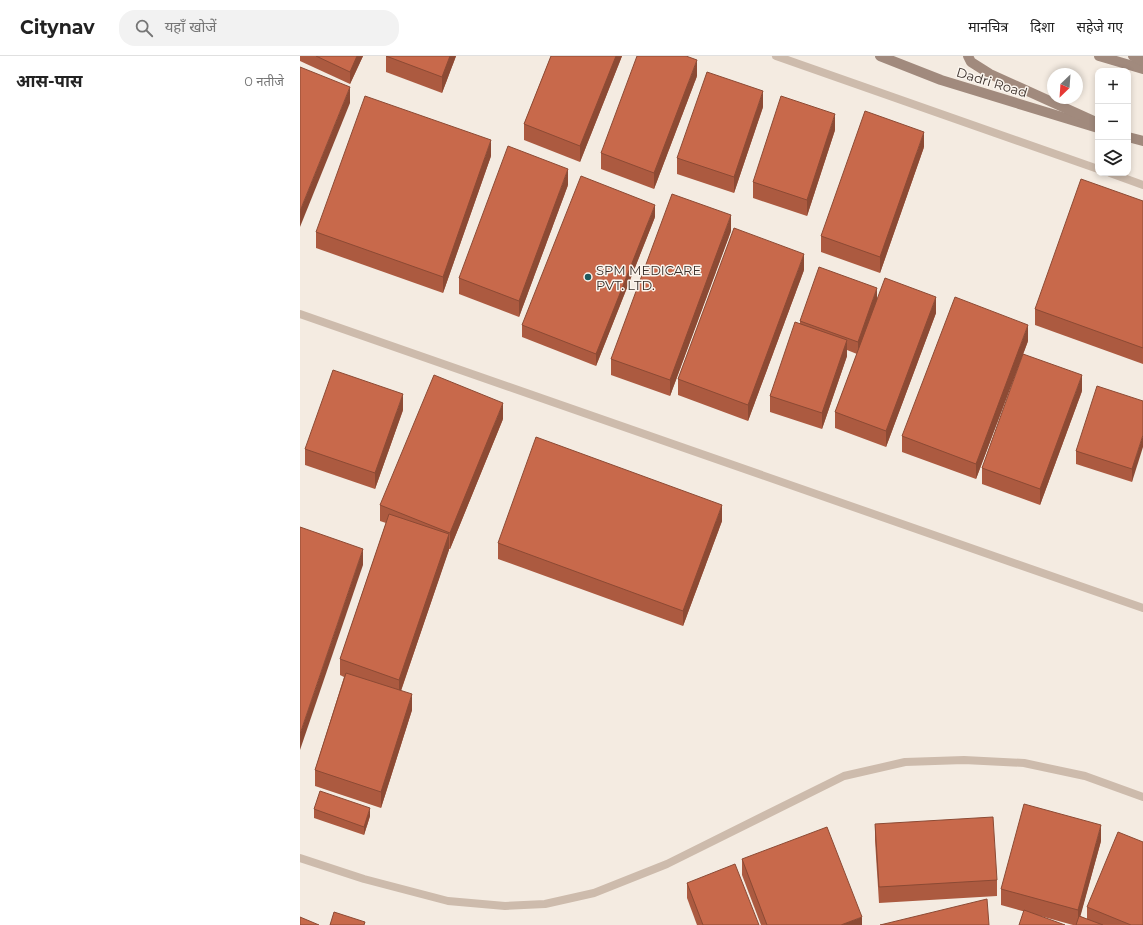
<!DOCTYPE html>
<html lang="hi">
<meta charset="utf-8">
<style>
:root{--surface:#fff;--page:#f2f2f2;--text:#222;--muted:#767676;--line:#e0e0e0}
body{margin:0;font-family:Montserrat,"Noto Sans Devanagari",sans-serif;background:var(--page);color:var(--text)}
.controls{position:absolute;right:12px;top:12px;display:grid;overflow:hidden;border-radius:8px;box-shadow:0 2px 6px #0003}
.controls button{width:36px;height:36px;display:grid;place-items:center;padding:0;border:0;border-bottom:1px solid var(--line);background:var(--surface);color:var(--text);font:20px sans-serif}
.compass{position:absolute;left:747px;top:12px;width:36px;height:36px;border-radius:50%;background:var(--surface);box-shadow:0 2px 6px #0003;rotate:205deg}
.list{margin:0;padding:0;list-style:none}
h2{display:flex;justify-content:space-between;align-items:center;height:52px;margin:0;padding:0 16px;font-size:17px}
h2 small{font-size:13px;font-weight:400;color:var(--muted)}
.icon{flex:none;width:22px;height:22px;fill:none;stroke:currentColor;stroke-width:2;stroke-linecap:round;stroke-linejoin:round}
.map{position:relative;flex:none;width:843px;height:869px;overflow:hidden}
header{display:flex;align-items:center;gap:24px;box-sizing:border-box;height:56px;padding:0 20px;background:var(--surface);border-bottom:1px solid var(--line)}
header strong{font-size:19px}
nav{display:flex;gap:22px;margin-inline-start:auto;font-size:14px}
.search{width:280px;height:36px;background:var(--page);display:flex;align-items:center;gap:10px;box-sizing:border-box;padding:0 14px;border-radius:16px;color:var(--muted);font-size:15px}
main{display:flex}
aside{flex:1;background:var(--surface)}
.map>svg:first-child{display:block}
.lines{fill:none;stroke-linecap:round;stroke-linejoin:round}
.lane{stroke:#cdbbac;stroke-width:8}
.secondary{stroke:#a18a7d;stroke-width:10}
.wall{fill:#ac5a40}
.shaded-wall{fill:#8c4a34}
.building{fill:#c8694b;stroke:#8c4a34}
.poi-dot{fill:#1f5a5e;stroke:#fbf5ee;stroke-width:1.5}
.labels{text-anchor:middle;stroke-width:3;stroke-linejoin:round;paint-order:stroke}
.street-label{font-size:13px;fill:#3b302b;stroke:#fbf5ee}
.poi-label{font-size:13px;fill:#3b302b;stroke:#fbf5ee;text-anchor:start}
</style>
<header>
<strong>Citynav</strong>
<div class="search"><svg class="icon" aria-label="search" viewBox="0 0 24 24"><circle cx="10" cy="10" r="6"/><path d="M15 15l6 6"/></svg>यहाँ खोजें</div>
<nav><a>मानचित्र</a><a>दिशा</a><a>सहेजे गए</a></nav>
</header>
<main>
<aside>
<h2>आस-पास<small>0 नतीजे</small></h2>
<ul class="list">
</ul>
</aside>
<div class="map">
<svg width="843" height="869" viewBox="0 0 843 869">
<rect width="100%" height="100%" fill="#f4ebe1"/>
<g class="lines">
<!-- lane -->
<g class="lane">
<path d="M 476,0 L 798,113"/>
<path d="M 810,117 L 843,129"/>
<path d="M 0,258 L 843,552"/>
<path d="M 0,802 L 64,823 L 148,845 L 205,850 L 245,848 L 294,837 L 367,808 L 544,720 L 605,706 L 664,704 L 724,707 L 785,720 L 843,741"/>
</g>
<!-- secondary -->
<g class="secondary">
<path d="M 580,0 L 641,24 L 798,72"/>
<path d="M 668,0 L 671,6 L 690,18 L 796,66"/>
<path d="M 799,0 L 843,13"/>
<path d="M 833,0 L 843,5"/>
<path d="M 828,81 L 843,85"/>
</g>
</g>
<!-- wall -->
<g class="wall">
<path d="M 0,0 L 63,0 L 50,28 L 0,5 Z"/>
<path d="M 86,0 L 156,0 L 142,37 L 86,16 Z"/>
<path d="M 251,0 L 322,0 L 280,106 L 224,84 L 224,68 Z"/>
<path d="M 397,20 L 354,133 L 301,113 L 301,97 Z"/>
<path d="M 463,51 L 434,137 L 377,118 L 377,102 Z"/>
<path d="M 535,74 L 507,160 L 453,142 L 453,126 Z"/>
<path d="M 624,91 L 580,217 L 521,196 L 521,180 Z"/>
<path d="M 191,100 L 143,237 L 16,192 L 16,176 Z"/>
<path d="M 268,129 L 219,261 L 159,238 L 159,222 Z"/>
<path d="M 843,145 L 843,308 L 735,269 L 735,253 Z"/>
<path d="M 355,161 L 296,310 L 222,281 L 222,269 Z"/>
<path d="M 431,175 L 370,340 L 311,319 L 311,303 Z"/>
<path d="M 504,214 L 448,365 L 378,339 L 378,323 Z"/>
<path d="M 577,243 L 636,257 L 586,391 L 535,372 L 535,356 L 557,298 L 547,294 L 547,300 L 522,373 L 470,356 L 470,340 L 500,268 L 500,265 Z"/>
<path d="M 728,285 L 676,423 L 602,396 L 602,380 Z"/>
<path d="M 782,335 L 740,449 L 682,428 L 682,412 Z"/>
<path d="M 843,345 L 832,426 L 776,408 L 776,395 Z"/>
<path d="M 103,354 L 75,433 L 5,409 L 5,393 Z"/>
<path d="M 203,363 L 150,493 L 149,493 L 101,635 L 112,654 L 81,752 L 15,730 L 15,714 L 44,621 L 40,619 L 40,603 L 86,467 L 80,465 L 80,449 Z"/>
<path d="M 422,465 L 383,570 L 198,503 L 198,487 Z"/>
<path d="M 14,753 L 70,760 L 64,779 L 14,762 Z"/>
<path d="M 575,768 L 697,824 L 697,840 L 579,847 L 575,784 Z"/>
<path d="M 801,785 L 780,860 L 787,863 L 787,851 L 843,869 L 773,869 L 701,849 L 701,833 Z"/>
<path d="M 442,803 L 562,869 L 461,869 L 442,819 Z"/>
<path d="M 387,827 L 459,869 L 397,869 L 387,842 Z"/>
</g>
<!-- shaded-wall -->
<g class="shaded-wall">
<path d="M 57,0 L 63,0 L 50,28 L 50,16 Z"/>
<path d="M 150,0 L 156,0 L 142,37 L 142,21 Z"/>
<path d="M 316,0 L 322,0 L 280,106 L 280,90 Z"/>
<path d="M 397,4 L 397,20 L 354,133 L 354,117 Z"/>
<path d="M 50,31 L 50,47 L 0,171 L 0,155 Z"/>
<path d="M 463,35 L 463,51 L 434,137 L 434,121 Z"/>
<path d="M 535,58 L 535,74 L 507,160 L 507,144 Z"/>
<path d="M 624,76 L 624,91 L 580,217 L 580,201 Z"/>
<path d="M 191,84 L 191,100 L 143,237 L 143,221 Z"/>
<path d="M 268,113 L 268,129 L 219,261 L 219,245 Z"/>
<path d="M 355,149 L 355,161 L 296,310 L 296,298 Z"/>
<path d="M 431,159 L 431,175 L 370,340 L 370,324 Z"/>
<path d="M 504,198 L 504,214 L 448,365 L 448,349 Z"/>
<path d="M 577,232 L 577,244 L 558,298 L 558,286 Z"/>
<path d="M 636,241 L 636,257 L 586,391 L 586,375 Z"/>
<path d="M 728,269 L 728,285 L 676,423 L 676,408 Z"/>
<path d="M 547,284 L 547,300 L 522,373 L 522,357 Z"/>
<path d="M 782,319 L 782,335 L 740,449 L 740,433 Z"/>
<path d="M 103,338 L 103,354 L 75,433 L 75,417 Z"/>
<path d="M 203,347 L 203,363 L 150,493 L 150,477 Z"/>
<path d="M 843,379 L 843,391 L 832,426 L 832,413 Z"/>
<path d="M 422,449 L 422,465 L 383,570 L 383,555 Z"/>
<path d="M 149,478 L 149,494 L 99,640 L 99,624 Z"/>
<path d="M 63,493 L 63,509 L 0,694 L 0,678 Z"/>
<path d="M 112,638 L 112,654 L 81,752 L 81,736 Z"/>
<path d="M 70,752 L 70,760 L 64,779 L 64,771 Z"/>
<path d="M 801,769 L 801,785 L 778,869 L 778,854 Z"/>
<path d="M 562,861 L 562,869 L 541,869 Z"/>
</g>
<!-- building -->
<g class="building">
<path d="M 16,0 L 57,0 L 50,16 Z"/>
<path d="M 86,0 L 150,0 L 142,21 Z"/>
<path d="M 251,0 L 316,0 L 280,90 L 224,68 Z"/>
<path d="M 337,0 L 386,0 L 397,4 L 354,117 L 301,97 Z"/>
<path d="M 0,11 L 50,31 L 0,155 Z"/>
<path d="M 407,16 L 463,35 L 434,121 L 377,102 Z"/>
<path d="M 65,40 L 191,84 L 143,221 L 16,176 Z"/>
<path d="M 481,40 L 535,58 L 507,144 L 453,126 Z"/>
<path d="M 565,55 L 624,76 L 580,201 L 521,180 Z"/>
<path d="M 208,90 L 268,113 L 219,245 L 159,222 Z"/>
<path d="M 281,120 L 355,149 L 296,298 L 222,269 Z"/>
<path d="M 781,123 L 843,145 L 843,292 L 735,253 Z"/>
<path d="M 372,138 L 431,159 L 370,324 L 311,303 Z"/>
<path d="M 434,172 L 504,198 L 448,349 L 378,323 Z"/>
<path d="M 519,211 L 577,232 L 558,286 L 500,265 Z"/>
<path d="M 585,222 L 636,241 L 586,375 L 535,356 Z"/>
<path d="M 655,241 L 728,269 L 676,408 L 602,380 Z"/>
<path d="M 495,266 L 547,284 L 522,357 L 470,340 Z"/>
<path d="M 723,298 L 782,319 L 740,433 L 682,412 Z"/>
<path d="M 33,314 L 103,338 L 75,417 L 5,393 Z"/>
<path d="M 134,319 L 203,347 L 150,477 L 80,449 Z"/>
<path d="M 797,330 L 843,345 L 843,379 L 832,413 L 776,395 Z"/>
<path d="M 236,381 L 422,449 L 383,555 L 198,487 Z"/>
<path d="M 89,458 L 149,478 L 99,624 L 40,603 Z"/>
<path d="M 0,471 L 63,493 L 0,678 Z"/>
<path d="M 46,617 L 112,638 L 81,736 L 15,714 Z"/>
<path d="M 20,735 L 70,752 L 64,771 L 14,753 Z"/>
<path d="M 724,748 L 801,769 L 778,854 L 701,833 Z"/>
<path d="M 693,761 L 697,824 L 579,831 L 575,768 Z"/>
<path d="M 527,771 L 562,861 L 541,869 L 467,869 L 442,803 Z"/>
<path d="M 818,776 L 843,786 L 843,869 L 831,869 L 787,851 Z"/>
<path d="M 435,808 L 459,869 L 403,869 L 387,827 Z"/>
<path d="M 687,843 L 689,869 L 580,869 Z"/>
<path d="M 724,854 L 765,869 L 719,869 Z"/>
<path d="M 34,856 L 65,866 L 64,869 L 30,869 Z"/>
<path d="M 779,860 L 803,869 L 776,869 Z"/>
<path d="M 0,861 L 19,869 L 0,869 Z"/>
</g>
<!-- markers -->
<circle class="poi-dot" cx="288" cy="221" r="4"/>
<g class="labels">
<!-- street labels -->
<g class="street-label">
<text transform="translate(692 26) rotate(17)" y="5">Dadri Road</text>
</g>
<!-- poi labels -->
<g class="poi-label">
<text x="296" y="219">SPM MEDICARE<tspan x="296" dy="15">PVT. LTD.</tspan></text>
</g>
</g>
</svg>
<div class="controls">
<button>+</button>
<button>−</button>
<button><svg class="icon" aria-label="layers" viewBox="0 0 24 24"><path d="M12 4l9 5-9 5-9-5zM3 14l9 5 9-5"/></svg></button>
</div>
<svg class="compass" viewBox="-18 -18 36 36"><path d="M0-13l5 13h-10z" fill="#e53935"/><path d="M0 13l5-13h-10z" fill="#767676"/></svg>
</div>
</main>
